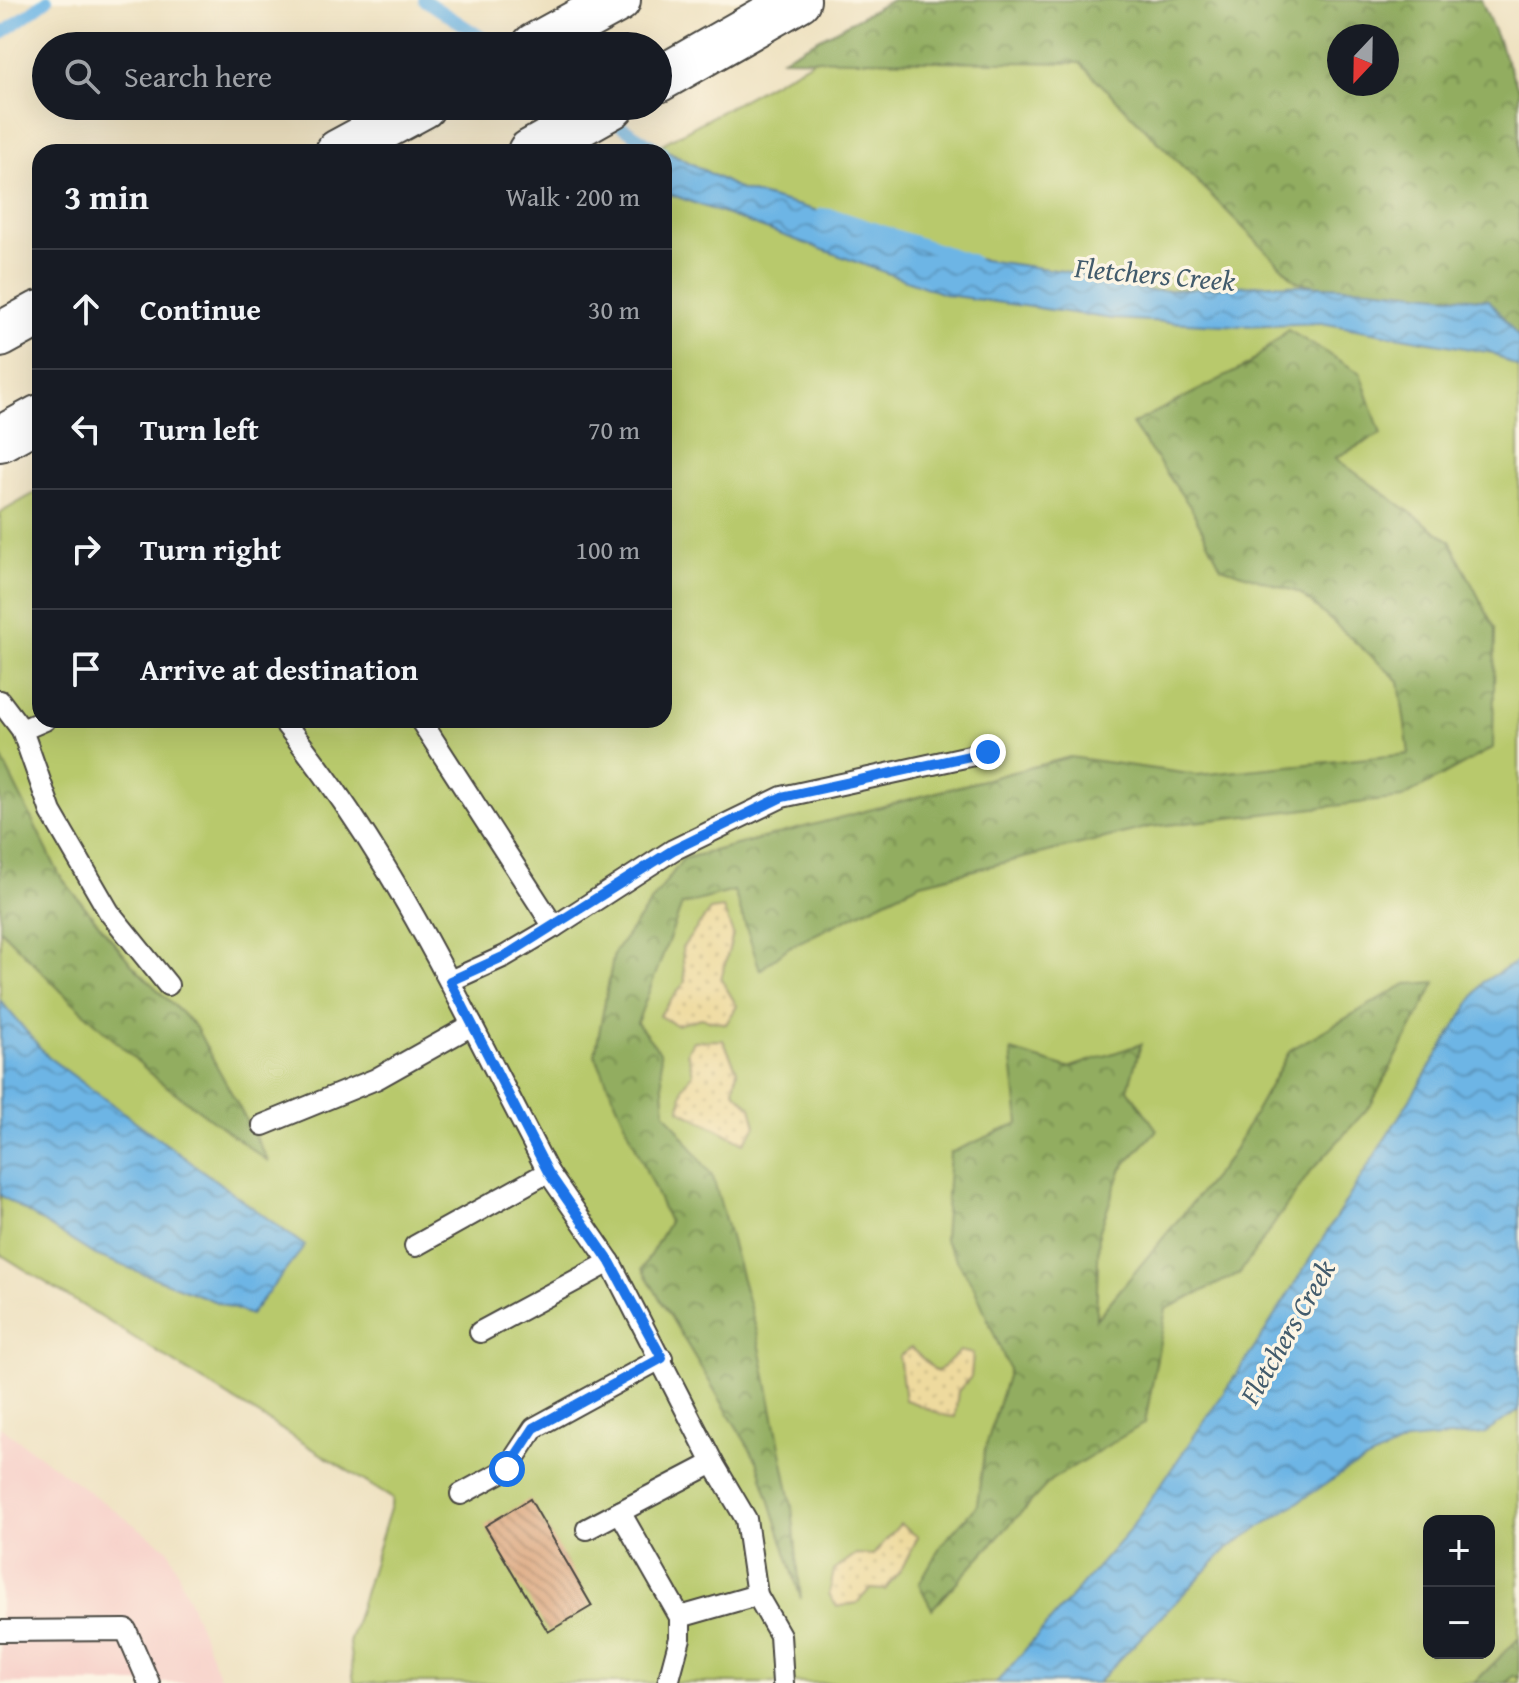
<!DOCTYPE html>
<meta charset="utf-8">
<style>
:root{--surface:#171b24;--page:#242831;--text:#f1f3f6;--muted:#9ea1a6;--line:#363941}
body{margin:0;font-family:"Gentium Book Plus",serif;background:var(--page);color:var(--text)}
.controls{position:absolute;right:24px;bottom:24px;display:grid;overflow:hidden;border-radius:16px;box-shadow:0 8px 32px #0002}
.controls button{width:72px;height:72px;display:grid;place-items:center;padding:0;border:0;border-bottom:2px solid var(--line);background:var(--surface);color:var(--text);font:40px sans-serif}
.compass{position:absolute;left:1327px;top:24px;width:72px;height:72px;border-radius:50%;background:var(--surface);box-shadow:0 8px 32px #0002;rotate:202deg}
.stop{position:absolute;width:24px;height:24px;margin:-18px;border:6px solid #1a73e8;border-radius:50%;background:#fff}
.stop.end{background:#1a73e8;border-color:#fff;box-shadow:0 2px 8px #0008}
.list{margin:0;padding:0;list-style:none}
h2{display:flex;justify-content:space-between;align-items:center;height:104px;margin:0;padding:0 32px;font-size:34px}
h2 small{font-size:26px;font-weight:400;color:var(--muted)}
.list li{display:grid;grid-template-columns:52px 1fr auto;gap:24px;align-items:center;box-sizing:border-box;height:120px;padding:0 32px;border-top:2px solid var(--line)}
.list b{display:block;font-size:30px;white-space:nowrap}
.list em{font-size:26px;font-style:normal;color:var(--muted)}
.icon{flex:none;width:44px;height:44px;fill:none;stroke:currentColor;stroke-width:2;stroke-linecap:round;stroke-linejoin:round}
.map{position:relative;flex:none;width:1519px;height:1683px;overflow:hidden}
.search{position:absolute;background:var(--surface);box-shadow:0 8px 32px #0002;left:32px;top:32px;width:640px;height:88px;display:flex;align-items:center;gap:20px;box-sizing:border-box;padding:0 28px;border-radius:44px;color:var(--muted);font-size:30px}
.panel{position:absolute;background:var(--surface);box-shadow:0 8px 32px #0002;left:32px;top:144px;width:640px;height:584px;border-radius:24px}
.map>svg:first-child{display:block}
.built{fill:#f7d0c9}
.grass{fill:#b8c96c;stroke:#727a4c;stroke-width:2;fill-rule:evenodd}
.forest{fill:url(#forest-crowns);stroke:#5e6c46;stroke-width:2;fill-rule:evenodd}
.sand{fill:url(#sand-dots);stroke:#8c8264;stroke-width:2}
.water{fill:url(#water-waves);stroke:#4c7088;stroke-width:2}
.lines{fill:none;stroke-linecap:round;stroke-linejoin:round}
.stream{stroke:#6db5e5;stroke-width:12}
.building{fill:url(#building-back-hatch)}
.lane-casing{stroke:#484641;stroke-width:24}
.secondary-casing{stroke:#484641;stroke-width:48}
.lane{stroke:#fff;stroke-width:20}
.secondary{stroke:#fff;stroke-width:44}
.route{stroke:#1a73e8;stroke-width:10}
.labels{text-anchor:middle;stroke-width:7;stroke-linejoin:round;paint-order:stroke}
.water-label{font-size:28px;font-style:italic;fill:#425b6c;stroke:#fcf5e5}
</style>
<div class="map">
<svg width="1519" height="1683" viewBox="0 0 1519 1683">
<defs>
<pattern id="forest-crowns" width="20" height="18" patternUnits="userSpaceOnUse" patternTransform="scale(2)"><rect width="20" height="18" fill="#92ad60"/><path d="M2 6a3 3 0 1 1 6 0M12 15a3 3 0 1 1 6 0" fill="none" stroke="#778d4f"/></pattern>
<pattern id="sand-dots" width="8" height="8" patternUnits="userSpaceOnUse" patternTransform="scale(2)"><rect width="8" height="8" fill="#eeda9e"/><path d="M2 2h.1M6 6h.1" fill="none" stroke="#cb8" stroke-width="1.8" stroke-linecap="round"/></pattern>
<pattern id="water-waves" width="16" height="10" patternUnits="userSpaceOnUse" patternTransform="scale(2)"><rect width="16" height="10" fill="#6db5e5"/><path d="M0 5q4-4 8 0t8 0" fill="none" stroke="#5a93ba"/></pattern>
<pattern id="building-back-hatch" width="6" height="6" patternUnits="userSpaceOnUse" patternTransform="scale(2)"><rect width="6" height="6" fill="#dba47b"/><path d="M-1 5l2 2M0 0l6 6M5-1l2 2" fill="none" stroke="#b28665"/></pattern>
</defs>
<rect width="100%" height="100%" fill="#fcf5e5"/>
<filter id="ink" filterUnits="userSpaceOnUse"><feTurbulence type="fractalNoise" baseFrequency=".0125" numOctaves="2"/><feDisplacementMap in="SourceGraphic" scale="16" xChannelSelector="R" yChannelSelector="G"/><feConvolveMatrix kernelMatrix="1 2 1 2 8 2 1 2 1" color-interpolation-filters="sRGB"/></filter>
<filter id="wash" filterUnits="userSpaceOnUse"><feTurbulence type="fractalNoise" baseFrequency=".006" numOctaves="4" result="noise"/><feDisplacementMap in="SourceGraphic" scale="32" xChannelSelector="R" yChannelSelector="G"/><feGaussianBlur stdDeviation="1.8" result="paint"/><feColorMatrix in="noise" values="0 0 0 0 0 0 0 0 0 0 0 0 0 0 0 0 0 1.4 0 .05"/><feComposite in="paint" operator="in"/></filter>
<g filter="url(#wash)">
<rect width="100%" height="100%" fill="#eee1c0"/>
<!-- built -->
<path class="built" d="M 0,1427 L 169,1550 L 222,1683 L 0,1683 Z"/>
<!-- grass -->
<path class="grass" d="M 922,0 L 1084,0 L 1519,254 L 1519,1683 L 354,1683 L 349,1643 L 393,1499 L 0,1254 L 0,513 L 40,490 L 40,720 L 664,720 L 664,152 L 648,152 ZM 1429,1521 L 1489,1521 L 1489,1653 L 1429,1653 Z"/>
<!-- forest -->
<g class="forest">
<path d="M 892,0 L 1481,0 L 1519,90 L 1519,354 L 1487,329 L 1296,281 L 1080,63 L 781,59 ZM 1339,36 L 1387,36 L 1387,84 L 1339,84 Z"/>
<path d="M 1288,330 L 1360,373 L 1381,434 L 1335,458 L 1450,541 L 1495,629 L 1493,748 L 1402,798 L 1150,827 L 921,883 L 789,947 L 760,970 L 734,891 L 682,905 L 637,1023 L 660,1052 L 665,1112 L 713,1177 L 757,1332 L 792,1507 L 801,1599 L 757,1461 L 642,1269 L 669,1222 L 595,1055 L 614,953 L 683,859 L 1070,757 L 1197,775 L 1409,754 L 1399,681 L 1300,593 L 1221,567 L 1191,508 L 1132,424 L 1248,365 Z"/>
<path d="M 0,755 L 60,876 L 133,966 L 195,1026 L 269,1162 L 158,1080 L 62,992 L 0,929 Z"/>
<path d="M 1436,982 L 1371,1105 L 1310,1172 L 1240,1273 L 1166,1309 L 1145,1423 L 1051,1480 L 932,1609 L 919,1584 L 941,1545 L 977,1505 L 984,1453 L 1009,1369 L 975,1289 L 944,1239 L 950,1153 L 1019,1123 L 1011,1051 L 1068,1068 L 1141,1044 L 1128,1089 L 1157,1130 L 1122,1168 L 1099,1233 L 1096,1319 L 1230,1157 L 1290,1050 L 1406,984 Z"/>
<path d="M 1519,1638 L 1519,1676 L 1513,1676 L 1507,1683 L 1474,1683 Z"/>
</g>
<!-- sand -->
<g class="sand">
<path d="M 723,908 L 733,934 L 721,979 L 737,1006 L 726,1024 L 701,1018 L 676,1025 L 659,1016 L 685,982 L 682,948 L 710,910 Z"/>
<path d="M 723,1040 L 737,1070 L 734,1091 L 751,1107 L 756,1126 L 744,1143 L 680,1110 L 683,1087 L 693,1073 L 687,1052 L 693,1041 Z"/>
<path d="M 911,1348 L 937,1372 L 960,1351 L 973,1354 L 971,1377 L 958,1391 L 955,1417 C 936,1416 924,1405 905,1400 L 899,1356 Z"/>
<path d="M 900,1524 L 918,1537 L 902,1568 L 885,1590 L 870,1589 L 857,1603 L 837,1607 L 829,1594 L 834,1570 L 856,1554 L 873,1555 Z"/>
</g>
<!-- water -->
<g class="water">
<path d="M 649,141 L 741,190 L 837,216 L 925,252 L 1063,271 L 1152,291 L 1273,284 L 1370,288 L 1489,300 L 1519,338 L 1519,369 L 1493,353 L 1321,323 L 1242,326 L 1113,319 L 947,295 L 664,192 L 664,152 L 626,152 Z"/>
<path d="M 1519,960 L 1519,1410 L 1484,1434 L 1407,1441 L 1349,1469 L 1228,1548 L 1097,1683 L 996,1683 L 1129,1531 L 1255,1347 L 1483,982 Z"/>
<path d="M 0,1000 L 48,1057 L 305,1246 L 250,1315 L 93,1254 L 0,1195 Z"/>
</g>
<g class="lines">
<!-- stream -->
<g class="stream">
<path d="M 424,0 L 496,46"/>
<path d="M 0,35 L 47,0"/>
<path d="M 607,117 L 662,152"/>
<path d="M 822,214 L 837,216 L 972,261"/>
</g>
</g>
<g id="blocks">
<!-- building -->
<path class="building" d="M 530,1499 L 592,1606 L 548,1632 L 485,1526 Z"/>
</g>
</g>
<g filter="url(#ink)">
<use href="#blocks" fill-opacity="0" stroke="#484641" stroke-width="2"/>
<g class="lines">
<defs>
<g id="lane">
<path d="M 0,701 L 22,730"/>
<path d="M 45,720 L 22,730 L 51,812 L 109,912 L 168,985"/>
<path d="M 282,720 C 359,814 417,917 472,1025"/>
<path d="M 421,721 L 554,927"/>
<path d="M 450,981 L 505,956 L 554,927 L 673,850 L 782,797 L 988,752"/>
<path d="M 263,1125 L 376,1079 L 472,1025 L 548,1172 L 610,1262 L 713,1463 L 587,1529"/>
<path d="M 415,1246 L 548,1172"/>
<path d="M 480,1332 L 610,1262"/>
<path d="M 713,1463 L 746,1519 L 757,1595 L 780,1635 L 783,1683"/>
<path d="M 461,1494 L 507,1469 L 534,1428 L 662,1358"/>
<path d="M 620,1512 L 680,1617 L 680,1638 L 668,1683"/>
<path d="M 680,1617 L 757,1595"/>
<path d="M 0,1631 L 126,1630 L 149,1683"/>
</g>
<g id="secondary">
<path d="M 534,46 L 618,0"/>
<path d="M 658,80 L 798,0"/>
<path d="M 338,152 L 423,106"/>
<path d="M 530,152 L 612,106"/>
<path d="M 0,335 L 40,313"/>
<path d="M 0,439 L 40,417"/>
</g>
</defs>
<!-- lane casing -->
<use href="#lane" class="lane-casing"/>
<!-- secondary casing -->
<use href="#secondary" class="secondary-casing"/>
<!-- lane -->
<use href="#lane" class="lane"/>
<!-- secondary -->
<use href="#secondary" class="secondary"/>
</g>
</g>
<g class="lines" filter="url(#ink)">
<!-- route -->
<path class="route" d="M 507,1469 L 534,1428 L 662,1358 L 610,1262 L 548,1172 L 450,981 L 505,956 L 673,850 L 782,797 L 988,752"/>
</g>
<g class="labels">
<!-- water labels -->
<g class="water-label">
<text transform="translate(1155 274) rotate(5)" y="10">Fletchers Creek</text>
<text transform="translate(1287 1332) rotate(-60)" y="10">Fletchers Creek</text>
</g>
</g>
</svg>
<div class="controls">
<button>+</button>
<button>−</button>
</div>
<svg class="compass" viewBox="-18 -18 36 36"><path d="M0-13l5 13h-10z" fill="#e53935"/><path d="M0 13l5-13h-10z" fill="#9ea1a6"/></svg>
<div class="stop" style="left:507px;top:1469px"></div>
<div class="stop end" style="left:988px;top:752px"></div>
<div class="search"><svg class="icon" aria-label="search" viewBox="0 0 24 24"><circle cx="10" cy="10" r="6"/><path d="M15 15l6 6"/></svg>Search here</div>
<section class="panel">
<h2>3 min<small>Walk · 200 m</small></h2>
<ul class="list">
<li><svg class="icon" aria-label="ahead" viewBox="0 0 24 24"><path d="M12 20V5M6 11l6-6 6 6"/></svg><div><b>Continue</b></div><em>30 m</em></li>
<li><svg class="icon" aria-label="left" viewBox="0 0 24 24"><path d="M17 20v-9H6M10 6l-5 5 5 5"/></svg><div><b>Turn left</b></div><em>70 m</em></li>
<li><svg class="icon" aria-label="right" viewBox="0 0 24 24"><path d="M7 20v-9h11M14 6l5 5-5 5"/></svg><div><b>Turn right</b></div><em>100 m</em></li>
<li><svg class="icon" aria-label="arrive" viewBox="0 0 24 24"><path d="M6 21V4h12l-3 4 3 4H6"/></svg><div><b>Arrive at destination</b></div></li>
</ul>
</section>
</div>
